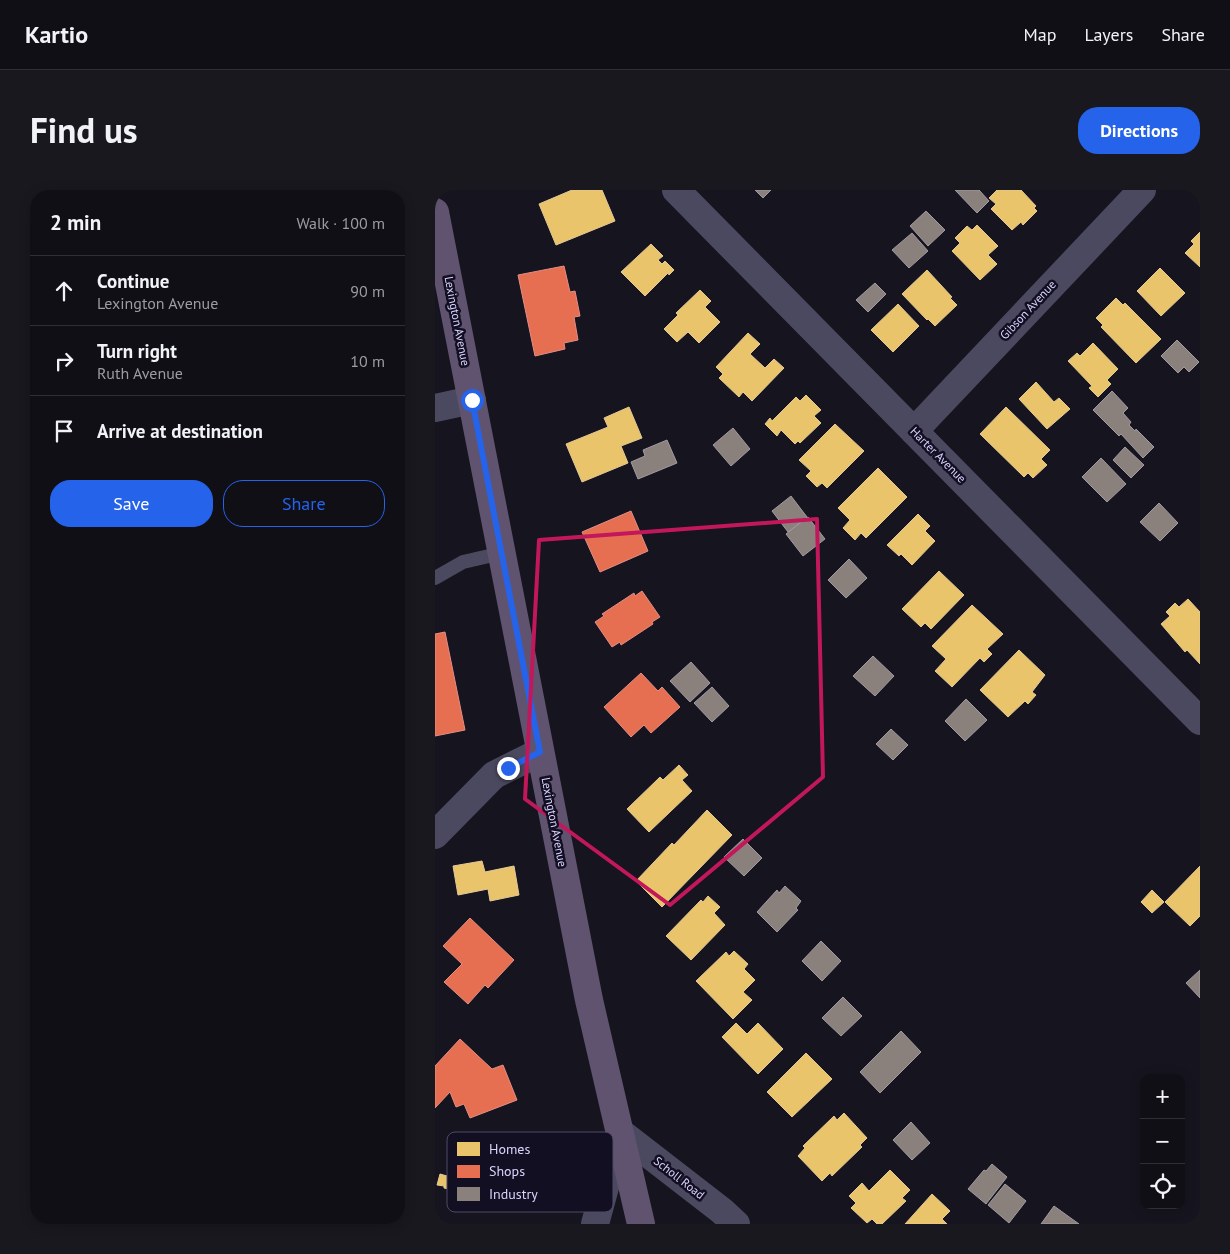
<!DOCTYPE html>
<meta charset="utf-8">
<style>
:root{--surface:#100f16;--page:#19181f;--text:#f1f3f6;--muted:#9c9ca1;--line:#302f35;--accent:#2563eb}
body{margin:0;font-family:"PT Sans",sans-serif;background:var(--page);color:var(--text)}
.controls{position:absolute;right:15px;bottom:15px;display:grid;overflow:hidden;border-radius:10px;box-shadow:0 2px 12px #0003}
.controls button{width:45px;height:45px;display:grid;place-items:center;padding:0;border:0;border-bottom:1px solid var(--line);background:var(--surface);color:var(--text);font:25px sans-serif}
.stop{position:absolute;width:15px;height:15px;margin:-11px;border:4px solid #2563eb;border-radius:50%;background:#fff}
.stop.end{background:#2563eb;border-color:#fff;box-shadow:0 1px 5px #0008}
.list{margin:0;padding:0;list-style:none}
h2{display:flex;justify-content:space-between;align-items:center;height:65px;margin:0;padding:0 20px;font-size:21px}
h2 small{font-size:16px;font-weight:400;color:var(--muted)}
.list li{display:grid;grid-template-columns:32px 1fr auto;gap:15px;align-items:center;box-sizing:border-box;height:70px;padding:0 20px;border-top:1px solid var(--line)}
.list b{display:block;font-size:19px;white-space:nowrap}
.list p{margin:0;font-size:16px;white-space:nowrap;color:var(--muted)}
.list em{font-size:16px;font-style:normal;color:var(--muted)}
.actions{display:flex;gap:10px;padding:15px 20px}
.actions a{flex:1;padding:11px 0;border:1px solid var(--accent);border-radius:20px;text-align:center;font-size:18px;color:var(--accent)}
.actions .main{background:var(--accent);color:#fff}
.icon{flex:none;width:28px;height:28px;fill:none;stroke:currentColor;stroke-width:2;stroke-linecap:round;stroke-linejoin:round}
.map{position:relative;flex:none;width:765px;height:1034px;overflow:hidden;border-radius:20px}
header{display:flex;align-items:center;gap:30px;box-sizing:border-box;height:70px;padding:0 25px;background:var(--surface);border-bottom:1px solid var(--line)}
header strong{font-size:24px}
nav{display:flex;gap:28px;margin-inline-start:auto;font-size:18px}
.intro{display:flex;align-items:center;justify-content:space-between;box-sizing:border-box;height:120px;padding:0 30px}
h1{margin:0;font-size:35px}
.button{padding:12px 22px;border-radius:20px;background:var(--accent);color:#fff;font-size:18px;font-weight:700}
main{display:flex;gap:30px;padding:0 30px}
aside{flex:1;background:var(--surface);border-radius:20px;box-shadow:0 2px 12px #0003}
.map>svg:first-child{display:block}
.homes{fill:#e9c46a;stroke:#e4c896}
.shops{fill:#e76f51;stroke:#e38d85}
.industry{fill:#8a817c;stroke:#a29aa3}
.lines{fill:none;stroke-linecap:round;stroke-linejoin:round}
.lane{stroke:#4b495f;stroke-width:14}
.street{stroke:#4b495f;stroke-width:28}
.primary{stroke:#5f5370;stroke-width:28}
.route{stroke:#2563eb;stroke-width:6}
.marked{fill:none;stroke:#c2185b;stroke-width:4;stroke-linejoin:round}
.labels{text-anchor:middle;stroke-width:5;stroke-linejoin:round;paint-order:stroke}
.street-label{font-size:12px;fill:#dad3fd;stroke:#130f23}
.key{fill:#130f23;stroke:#4f4a64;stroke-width:1}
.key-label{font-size:14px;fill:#dad3fd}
</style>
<header>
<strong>Kartio</strong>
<nav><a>Map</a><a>Layers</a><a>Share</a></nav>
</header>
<div class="intro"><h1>Find us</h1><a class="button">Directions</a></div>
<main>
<aside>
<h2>2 min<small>Walk · 100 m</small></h2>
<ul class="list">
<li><svg class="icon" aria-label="ahead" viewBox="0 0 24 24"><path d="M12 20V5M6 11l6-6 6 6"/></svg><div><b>Continue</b><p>Lexington Avenue</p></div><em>90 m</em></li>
<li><svg class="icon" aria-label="right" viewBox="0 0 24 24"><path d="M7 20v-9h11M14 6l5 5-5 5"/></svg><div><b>Turn right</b><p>Ruth Avenue</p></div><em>10 m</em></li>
<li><svg class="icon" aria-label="arrive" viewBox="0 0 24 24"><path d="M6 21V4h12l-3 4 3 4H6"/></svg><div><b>Arrive at destination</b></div></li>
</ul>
<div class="actions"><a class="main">Save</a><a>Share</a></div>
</aside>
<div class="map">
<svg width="765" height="1034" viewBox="0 0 765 1034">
<rect width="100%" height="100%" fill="#16141e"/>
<!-- homes -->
<g class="homes">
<path d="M 137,0 L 167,0 L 180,31 L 121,55 L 104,14 Z"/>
<path d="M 562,0 L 586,0 L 601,16 L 599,18 L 602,21 L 588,35 L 586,32 L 577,40 L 556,19 L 561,14 L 554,8 Z"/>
<path d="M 542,35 L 563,56 L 553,65 L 562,74 L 545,90 L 517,61 L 525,53 L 520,48 L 532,36 L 537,40 Z"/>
<path d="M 765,42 L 765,77 L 750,63 L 759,54 L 756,51 Z"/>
<path d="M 216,54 L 228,66 L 223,70 L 227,74 L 230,71 L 239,80 L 234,85 L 233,83 L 210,106 L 186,82 Z"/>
<path d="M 725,78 L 750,103 L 726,126 L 702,101 Z"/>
<path d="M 492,80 L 517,107 L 515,108 L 522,115 L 500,136 L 493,129 L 492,130 L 467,104 Z"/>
<path d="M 265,100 L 276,111 L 270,117 L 285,132 L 264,153 L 253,142 L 242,152 L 229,139 L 243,125 L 241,123 Z"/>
<path d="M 681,108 L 688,115 L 690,113 L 726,149 L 701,173 L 666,137 L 668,135 L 661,128 Z"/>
<path d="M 463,114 L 484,136 L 458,162 L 436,140 Z"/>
<path d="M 313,143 L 325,154 L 315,164 L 330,178 L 339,169 L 349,178 L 317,211 L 308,202 L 304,207 L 284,188 L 288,184 L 281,177 Z"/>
<path d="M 658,153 L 683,179 L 672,190 L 676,194 L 663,207 L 654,198 L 657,196 L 633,171 L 642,163 L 645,166 Z"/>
<path d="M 601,192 L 619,212 L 624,208 L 635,219 L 612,239 L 584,209 Z"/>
<path d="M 371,205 L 386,220 L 379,226 L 386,233 L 365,253 L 363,251 L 360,254 L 346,240 L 342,246 L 330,234 L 335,228 L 337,231 L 361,207 L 365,211 Z"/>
<path d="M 194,217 L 207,248 L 186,256 L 193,273 L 147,292 L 131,254 L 173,237 L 169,228 Z"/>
<path d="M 571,217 L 615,260 L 606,269 L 612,275 L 598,288 L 593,283 L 589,287 L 545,244 Z"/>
<path d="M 400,234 L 429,261 L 392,298 L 387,293 L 382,297 L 371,286 L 376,281 L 364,270 Z"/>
<path d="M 443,278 L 472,307 L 431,348 L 426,343 L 420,350 L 408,338 L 415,330 L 403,318 Z"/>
<path d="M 483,324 L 495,336 L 490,341 L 500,351 L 477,375 L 466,364 L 464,366 L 452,355 Z"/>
<path d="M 504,381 L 529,405 L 496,439 L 490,433 L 486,437 L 467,419 Z"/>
<path d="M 753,409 L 765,422 L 765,474 L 752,460 L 750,462 L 726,434 L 735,426 L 731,422 L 740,413 L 744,417 Z"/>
<path d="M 537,415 L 568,444 L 552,459 L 557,464 L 549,472 L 545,468 L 517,497 L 500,481 L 511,469 L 497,456 Z"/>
<path d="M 584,460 L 610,485 L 597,502 L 601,505 L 593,514 L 590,511 L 573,527 L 545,500 Z"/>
<path d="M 244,575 L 253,585 L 247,590 L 257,601 L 214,642 L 192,619 L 225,587 L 228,590 Z"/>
<path d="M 272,620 L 297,645 L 227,717 L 201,691 L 237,653 L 239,655 Z"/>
<path d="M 47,671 L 50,682 L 79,676 L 84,705 L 55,711 L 53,699 L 23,705 L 18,676 Z"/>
<path d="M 765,676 L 765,726 L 755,736 L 730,712 Z"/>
<path d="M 717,700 L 729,712 L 717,723 L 706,712 Z"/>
<path d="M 273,706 L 285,717 L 279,723 L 290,735 L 256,770 L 231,746 L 266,710 L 268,712 Z"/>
<path d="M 299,761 L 313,774 L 309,779 L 320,790 L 308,802 L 317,810 L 298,829 L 261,791 L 291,762 L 294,766 Z"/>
<path d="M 301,833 L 312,844 L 323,833 L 348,859 L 323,884 L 287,847 Z"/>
<path d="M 371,863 L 397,889 L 357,927 L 332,902 Z"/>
<path d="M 409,923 L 432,948 L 425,955 L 427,957 L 397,986 L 395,983 L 387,991 L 363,966 L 370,958 L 368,956 L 399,926 L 402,930 Z"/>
<path d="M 24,971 L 61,980 L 61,983 L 71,985 L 65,1014 L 53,1011 L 53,1014 L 16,1005 L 18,1000 L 9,998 L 9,996 L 2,995 L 5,984 L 12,986 L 16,973 L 24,974 Z"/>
<path d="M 455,980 L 475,1000 L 467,1008 L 471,1011 L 447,1034 L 442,1034 L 437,1029 L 432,1033 L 416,1018 L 421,1013 L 414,1006 L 427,993 L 434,1001 Z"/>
<path d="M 497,1004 L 515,1021 L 507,1029 L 512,1034 L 470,1034 Z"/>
</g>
<!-- shops -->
<g class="shops">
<path d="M 129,76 L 135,102 L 140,101 L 145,126 L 139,127 L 143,150 L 129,153 L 130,159 L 100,166 L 83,85 Z"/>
<path d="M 196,321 L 213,361 L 165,382 L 147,342 Z"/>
<path d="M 207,401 L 225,427 L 217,432 L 218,434 L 186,455 L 185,452 L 177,457 L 160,432 L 169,426 L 167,424 L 199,403 L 200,406 Z"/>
<path d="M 10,442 L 30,540 L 0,546 L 0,444 Z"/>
<path d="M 206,483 L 223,501 L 227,497 L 245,517 L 216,543 L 209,535 L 196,547 L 169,517 Z"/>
<path d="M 35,728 L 79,770 L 53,798 L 50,795 L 33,814 L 9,792 L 27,774 L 8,756 Z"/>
<path d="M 25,849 L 57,879 L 68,875 L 82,910 L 35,928 L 29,914 L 21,917 L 15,902 L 0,918 L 0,876 Z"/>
</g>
<!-- industry -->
<g class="industry">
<path d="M 320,0 L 336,0 L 328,8 Z"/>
<path d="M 520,0 L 544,0 L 554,11 L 542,23 Z"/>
<path d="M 491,21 L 510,40 L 493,56 L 475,36 Z"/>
<path d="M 477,43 L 493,61 L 474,78 L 457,60 Z"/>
<path d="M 440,93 L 451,104 L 433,122 L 421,110 Z"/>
<path d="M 742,150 L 764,172 L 754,182 L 749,177 L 743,183 L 726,166 Z"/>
<path d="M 677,201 L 693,218 L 688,223 L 696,232 L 694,235 L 700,241 L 701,239 L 719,257 L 708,268 L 686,244 L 684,246 L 658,220 Z"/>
<path d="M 298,238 L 315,259 L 296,276 L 278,255 Z"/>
<path d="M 232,250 L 242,273 L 203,289 L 196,272 L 210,266 L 208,260 Z"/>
<path d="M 690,257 L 709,275 L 696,288 L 678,270 Z"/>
<path d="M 666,268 L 691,294 L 672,312 L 647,287 Z"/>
<path d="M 356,306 L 372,327 L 353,342 L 337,321 Z"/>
<path d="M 724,313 L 743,333 L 725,351 L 705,332 Z"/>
<path d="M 373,327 L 390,349 L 368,366 L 351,344 Z"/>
<path d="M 414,369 L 432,388 L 411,408 L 393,390 Z"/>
<path d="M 438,466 L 459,486 L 440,506 L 418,486 Z"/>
<path d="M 256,472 L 275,493 L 255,512 L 235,491 Z"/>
<path d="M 277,497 L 294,516 L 277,532 L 259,513 Z"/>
<path d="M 531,509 L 552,530 L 530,551 L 510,531 Z"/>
<path d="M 456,539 L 473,555 L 458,570 L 441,554 Z"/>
<path d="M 308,649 L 327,668 L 309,686 L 289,667 Z"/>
<path d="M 350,696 L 366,711 L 361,718 L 363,720 L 342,742 L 322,722 L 342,700 L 344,703 Z"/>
<path d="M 386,751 L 406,771 L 387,791 L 367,771 Z"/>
<path d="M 765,780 L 765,808 L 751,793 Z"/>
<path d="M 408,807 L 427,826 L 406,846 L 387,828 Z"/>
<path d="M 466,841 L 486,862 L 445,903 L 425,882 Z"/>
<path d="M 476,932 L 495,953 L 477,970 L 458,950 Z"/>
<path d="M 557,974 L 572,987 L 551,1014 L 533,999 L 549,980 L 551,981 Z"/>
<path d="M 570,994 L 591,1011 L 574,1033 L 553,1015 Z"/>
<path d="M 619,1016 L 644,1034 L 606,1034 Z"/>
</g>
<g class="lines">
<!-- lane -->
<path class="lane" d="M 0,388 L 28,372 L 67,363"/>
<!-- street -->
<g class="street">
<path d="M 241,0 L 765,531"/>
<path d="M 0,218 L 37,210"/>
<path d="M 479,241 L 707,0"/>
<path d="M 0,645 L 59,585 L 105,562"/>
<path d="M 160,1034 L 185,942 L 287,1021 L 301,1034"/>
</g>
<!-- primary -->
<path class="primary" d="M 0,22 L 154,810 L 206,1034"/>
</g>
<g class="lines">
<!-- route -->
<path class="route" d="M 37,210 L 105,562 L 73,578"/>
</g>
<!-- marked area -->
<path class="marked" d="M 382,329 L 388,587 L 235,715 L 90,609 L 104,350 Z"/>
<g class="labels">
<!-- street labels -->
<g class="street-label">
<text transform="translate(593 120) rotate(-47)" y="4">Gibson Avenue</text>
<text transform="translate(22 131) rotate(79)" y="4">Lexington Avenue</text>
<text transform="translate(503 265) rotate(45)" y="4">Harter Avenue</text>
<text transform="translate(119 632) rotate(79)" y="4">Lexington Avenue</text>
<text transform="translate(244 988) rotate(38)" y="4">Scholl Road</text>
</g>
</g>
<!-- legend -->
<rect x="12" y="942" width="166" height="80" rx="8" class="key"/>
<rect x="22" y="952" width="23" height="14" fill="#e9c46a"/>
<rect x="22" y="975" width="23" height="13" fill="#e76f51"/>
<rect x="22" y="997" width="23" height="14" fill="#8a817c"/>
<g class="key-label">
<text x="54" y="964">Homes</text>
<text x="54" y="986">Shops</text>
<text x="54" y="1009">Industry</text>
</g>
</svg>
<div class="controls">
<button>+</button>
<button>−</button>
<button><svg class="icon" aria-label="locate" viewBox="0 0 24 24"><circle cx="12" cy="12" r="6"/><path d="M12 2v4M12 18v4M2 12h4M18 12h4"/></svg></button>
</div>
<div class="stop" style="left:37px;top:210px"></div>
<div class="stop end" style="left:73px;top:578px"></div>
</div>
</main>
